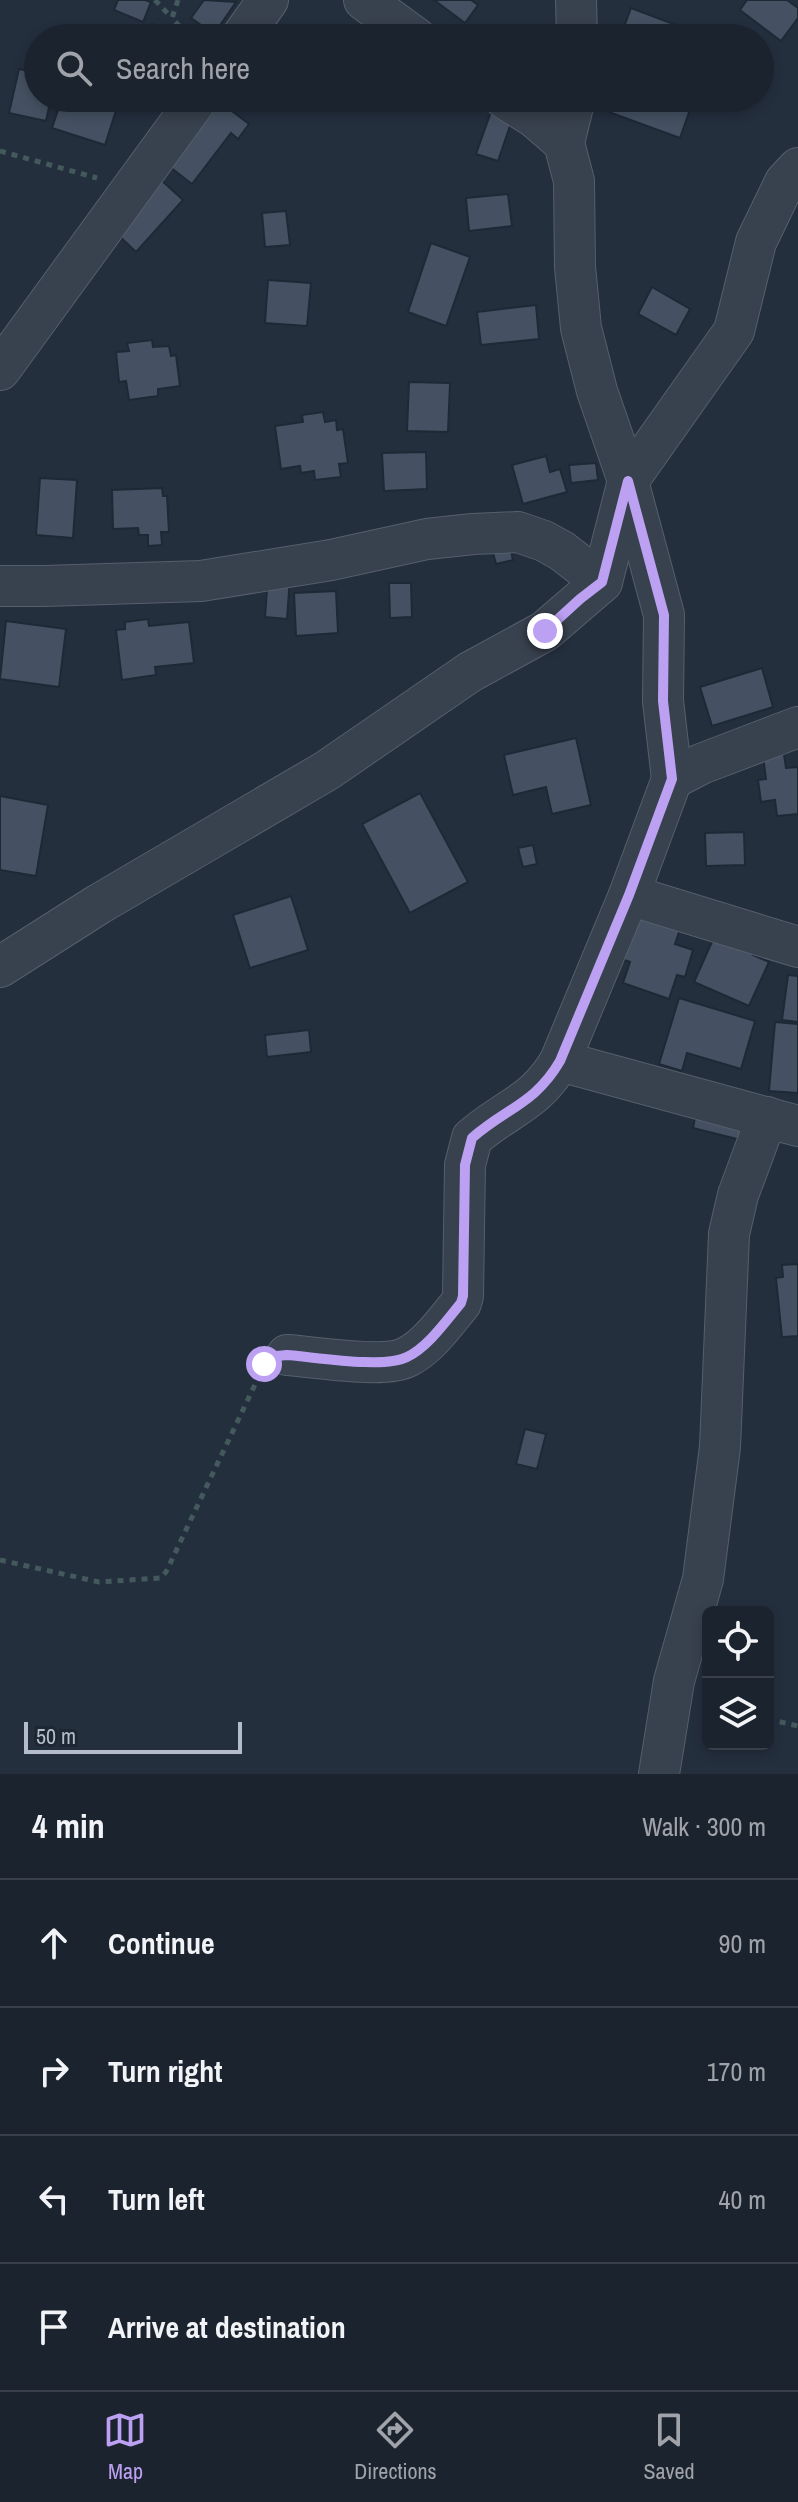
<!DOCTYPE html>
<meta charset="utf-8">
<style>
:root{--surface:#1b232e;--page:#282f3a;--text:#f1f3f6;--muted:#a0a4aa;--line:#39404a;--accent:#bca0f2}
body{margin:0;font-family:"Archivo Narrow",sans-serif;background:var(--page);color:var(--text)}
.controls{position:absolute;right:24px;bottom:24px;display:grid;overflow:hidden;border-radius:12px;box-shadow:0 4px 12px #0003}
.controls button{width:72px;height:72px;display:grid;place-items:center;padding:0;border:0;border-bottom:2px solid var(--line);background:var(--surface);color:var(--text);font:40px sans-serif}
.scale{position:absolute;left:24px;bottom:20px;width:218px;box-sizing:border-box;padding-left:8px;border:4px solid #b4bcc9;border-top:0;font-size:22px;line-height:28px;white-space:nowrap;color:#b4bcc9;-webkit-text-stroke:6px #1d2633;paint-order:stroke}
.stop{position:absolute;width:24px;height:24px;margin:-18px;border:6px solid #bca0f2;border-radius:50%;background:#fff}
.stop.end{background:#bca0f2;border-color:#fff;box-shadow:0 2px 8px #0008}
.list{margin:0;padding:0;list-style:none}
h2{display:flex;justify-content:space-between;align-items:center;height:104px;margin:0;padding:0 32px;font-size:34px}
h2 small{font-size:26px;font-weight:400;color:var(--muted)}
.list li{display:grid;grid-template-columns:52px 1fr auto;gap:24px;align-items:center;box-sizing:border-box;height:128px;padding:0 32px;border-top:2px solid var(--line)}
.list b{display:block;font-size:30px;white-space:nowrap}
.list em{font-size:26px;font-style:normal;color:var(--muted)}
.icon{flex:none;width:44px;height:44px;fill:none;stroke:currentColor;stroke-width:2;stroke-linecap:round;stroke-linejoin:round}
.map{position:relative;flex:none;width:798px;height:1774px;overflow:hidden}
.search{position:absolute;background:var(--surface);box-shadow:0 4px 12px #0003;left:24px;right:24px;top:24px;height:88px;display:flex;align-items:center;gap:20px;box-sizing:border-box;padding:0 28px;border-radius:44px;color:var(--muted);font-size:30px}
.sheet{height:616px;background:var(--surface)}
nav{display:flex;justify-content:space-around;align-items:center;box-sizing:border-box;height:112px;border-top:2px solid var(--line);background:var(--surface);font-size:22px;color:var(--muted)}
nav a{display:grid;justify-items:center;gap:4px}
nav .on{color:var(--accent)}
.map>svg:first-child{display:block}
.building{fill:#455162;stroke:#1f2835;stroke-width:2}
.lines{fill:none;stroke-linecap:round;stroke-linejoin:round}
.minor-casing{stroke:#565f6c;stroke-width:42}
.path{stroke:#44595c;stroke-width:5;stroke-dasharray:6 6;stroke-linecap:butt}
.minor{stroke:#38414e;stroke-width:40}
.route{stroke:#bca0f2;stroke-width:10}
</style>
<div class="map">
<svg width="798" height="1774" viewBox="0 0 798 1774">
<rect width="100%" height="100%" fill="#242f3e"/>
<!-- building -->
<g class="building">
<path d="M 118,0 L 145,0 L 151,2 L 143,22 L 114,10 Z"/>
<path d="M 204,0 L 236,2 L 214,34 L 191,18 Z"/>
<path d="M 434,0 L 471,0 L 478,5 L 465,23 Z"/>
<path d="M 747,0 L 787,0 L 798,8 L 798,18 L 781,41 L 740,10 Z"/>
<path d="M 631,8 L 692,31 L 690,38 L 620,38 Z"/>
<path d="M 152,24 L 178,35 L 177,38 L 147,38 Z"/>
<path d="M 19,69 L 38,73 L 38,98 L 51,98 L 46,121 L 9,113 Z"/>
<path d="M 62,98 L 120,98 L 105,145 L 52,128 Z"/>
<path d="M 599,98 L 694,98 L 680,138 L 595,107 Z"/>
<path d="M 220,102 L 249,124 L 238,139 L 231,133 L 192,184 L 170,167 Z"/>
<path d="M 492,109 L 513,117 L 498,161 L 476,154 Z"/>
<path d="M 160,179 L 183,200 L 136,252 L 113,230 Z"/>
<path d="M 508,194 L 512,226 L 469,231 L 466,198 Z"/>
<path d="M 286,211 L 290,245 L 265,247 L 262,213 Z"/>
<path d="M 431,243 L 470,257 L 446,326 L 408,312 Z"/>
<path d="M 268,280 L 311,283 L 307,326 L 265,323 Z"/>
<path d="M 652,287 L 690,309 L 676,335 L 638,314 Z"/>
<path d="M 536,305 L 539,339 L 481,345 L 477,312 Z"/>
<path d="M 152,340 L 153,347 L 169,346 L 171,356 L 176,355 L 180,386 L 158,389 L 158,396 L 129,400 L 126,381 L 119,382 L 116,352 L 129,351 L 127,343 Z"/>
<path d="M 409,382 L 450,383 L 448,432 L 407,431 Z"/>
<path d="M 323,412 L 325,422 L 336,420 L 337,430 L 343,429 L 348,463 L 339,464 L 341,477 L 315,480 L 314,471 L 301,473 L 300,466 L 281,469 L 275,426 L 303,422 L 302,415 Z"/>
<path d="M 426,452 L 427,489 L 384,491 L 382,453 Z"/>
<path d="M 546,456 L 550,472 L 560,469 L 567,492 L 523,504 L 512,465 Z"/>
<path d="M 596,463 L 598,480 L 571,483 L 569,465 Z"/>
<path d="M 40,478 L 77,480 L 73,538 L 36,535 Z"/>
<path d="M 162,488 L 163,496 L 167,496 L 169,532 L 161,532 L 162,545 L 148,546 L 148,535 L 139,535 L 138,528 L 113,529 L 112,490 Z"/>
<path d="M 507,534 L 513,560 L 496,564 L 489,538 Z"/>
<path d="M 268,575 L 290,578 L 287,619 L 265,617 Z"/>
<path d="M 389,583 L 411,583 L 412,617 L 390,618 Z"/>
<path d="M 336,591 L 338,633 L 296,636 L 294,593 Z"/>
<path d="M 148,619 L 149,626 L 189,622 L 194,663 L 155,667 L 156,675 L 122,680 L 116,630 L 125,629 L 125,622 Z"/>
<path d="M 6,621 L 66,629 L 59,687 L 0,679 Z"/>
<path d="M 762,668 L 773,707 L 712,726 L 700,687 Z"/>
<path d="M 576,738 L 591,805 L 552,814 L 546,787 L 513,795 L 504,755 Z"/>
<path d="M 784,754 L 786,768 L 798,767 L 798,814 L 777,816 L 775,800 L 761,802 L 758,780 L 766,779 L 763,756 Z"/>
<path d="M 420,793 L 468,882 L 410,913 L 362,824 Z"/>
<path d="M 0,796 L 48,805 L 36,876 L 0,870 Z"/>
<path d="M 744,832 L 745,865 L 706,866 L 705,833 Z"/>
<path d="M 533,845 L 537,864 L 523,867 L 518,848 Z"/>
<path d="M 291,896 L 308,950 L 250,968 L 233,915 Z"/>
<path d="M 629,905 L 682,923 L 675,944 L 693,950 L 685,977 L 677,975 L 669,999 L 623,983 L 630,962 L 612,956 Z"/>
<path d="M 715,935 L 759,942 L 753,955 L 769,962 L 749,1006 L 694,982 Z"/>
<path d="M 788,975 L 798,976 L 798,1022 L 782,1020 Z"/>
<path d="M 679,998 L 755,1021 L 741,1069 L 687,1053 L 682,1071 L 659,1064 Z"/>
<path d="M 775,1022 L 798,1024 L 798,1093 L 769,1091 Z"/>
<path d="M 309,1030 L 311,1052 L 267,1057 L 265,1035 Z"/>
<path d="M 697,1107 L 754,1121 L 749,1142 L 693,1128 Z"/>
<path d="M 798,1264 L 798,1336 L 782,1337 L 776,1278 L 783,1277 L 782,1265 Z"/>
<path d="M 525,1429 L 546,1434 L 537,1469 L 516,1464 Z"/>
</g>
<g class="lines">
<defs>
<g id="minor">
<path d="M 364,0 L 416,38"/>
<path d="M 576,0 L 577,38"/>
<path d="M 241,38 L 268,0"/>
<path d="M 564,143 L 575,98"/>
<path d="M 0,370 L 198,98"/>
<path d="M 0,586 L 44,586 L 201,581 L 331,560 L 427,539 L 473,534 L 518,532 L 544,541 L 562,551 L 602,582"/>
<path d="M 672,779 L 701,764 L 798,727"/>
<path d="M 629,895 L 798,947"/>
<path d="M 0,967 L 99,904 L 326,771 L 470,672 L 545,631 L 602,582 L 628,481 L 734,331 L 756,242 L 785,182 L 798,168"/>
<path d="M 560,1061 L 798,1126"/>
<path d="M 287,1355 C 315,1357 385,1369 407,1357 C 428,1347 446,1321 461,1303 L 463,1296 L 465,1165 L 472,1138 C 506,1108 535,1104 560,1061 L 629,895 L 672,779 L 663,701 L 664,615 L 628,481 L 597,391 L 581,328 L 575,267 L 574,181 L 564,143 L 534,117 L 504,98"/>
<path d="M 659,1774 L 674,1681 L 703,1579 L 720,1447 L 729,1234 L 738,1195 L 767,1117"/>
</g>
</defs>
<!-- minor casing -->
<use href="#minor" class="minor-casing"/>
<!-- path -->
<g class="path">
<path d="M 155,0 L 171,17"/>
<path d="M 178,0 L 172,18 L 190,38"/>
<path d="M 0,151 L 97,178"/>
<path d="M 0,1560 L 99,1582 L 160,1578 L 166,1572 L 260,1374"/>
<path d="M 768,1719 L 798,1726"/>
</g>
<!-- minor -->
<use href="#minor" class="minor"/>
</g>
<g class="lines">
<!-- route -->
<path class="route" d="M 264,1364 L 277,1356 L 287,1355 C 315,1357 384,1369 407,1357 C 428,1347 446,1321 461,1303 L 463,1296 L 465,1165 L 472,1138 C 506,1108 535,1104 560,1061 L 629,895 L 672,779 L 663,701 L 664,615 L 628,481 L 602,582 L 580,599 L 545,631"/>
</g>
</svg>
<div class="controls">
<button><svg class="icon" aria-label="locate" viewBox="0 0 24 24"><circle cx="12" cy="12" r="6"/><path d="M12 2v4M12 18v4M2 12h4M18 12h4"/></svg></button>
<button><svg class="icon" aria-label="layers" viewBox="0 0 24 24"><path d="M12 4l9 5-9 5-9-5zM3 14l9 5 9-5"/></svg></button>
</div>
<div class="scale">50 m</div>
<div class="stop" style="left:264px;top:1364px"></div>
<div class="stop end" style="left:545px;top:631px"></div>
<div class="search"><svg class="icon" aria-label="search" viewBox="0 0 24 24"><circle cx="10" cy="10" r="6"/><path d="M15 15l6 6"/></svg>Search here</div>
</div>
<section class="sheet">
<h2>4 min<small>Walk · 300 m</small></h2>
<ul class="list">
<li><svg class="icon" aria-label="ahead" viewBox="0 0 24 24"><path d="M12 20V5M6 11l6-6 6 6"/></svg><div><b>Continue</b></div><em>90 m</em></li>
<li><svg class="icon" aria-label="right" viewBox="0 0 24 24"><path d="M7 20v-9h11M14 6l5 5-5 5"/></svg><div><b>Turn right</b></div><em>170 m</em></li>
<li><svg class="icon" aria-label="left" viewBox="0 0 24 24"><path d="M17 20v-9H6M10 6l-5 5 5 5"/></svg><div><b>Turn left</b></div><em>40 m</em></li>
<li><svg class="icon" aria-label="arrive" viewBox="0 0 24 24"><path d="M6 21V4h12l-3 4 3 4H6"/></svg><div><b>Arrive at destination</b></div></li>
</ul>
</section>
<nav>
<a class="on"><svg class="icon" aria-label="map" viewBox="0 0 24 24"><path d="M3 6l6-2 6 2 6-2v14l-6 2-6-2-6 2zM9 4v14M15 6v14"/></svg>Map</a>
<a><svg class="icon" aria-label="directions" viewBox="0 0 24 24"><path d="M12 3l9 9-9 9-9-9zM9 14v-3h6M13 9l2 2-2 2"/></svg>Directions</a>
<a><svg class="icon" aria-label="saved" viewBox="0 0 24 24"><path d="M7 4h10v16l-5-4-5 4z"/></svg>Saved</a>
</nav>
